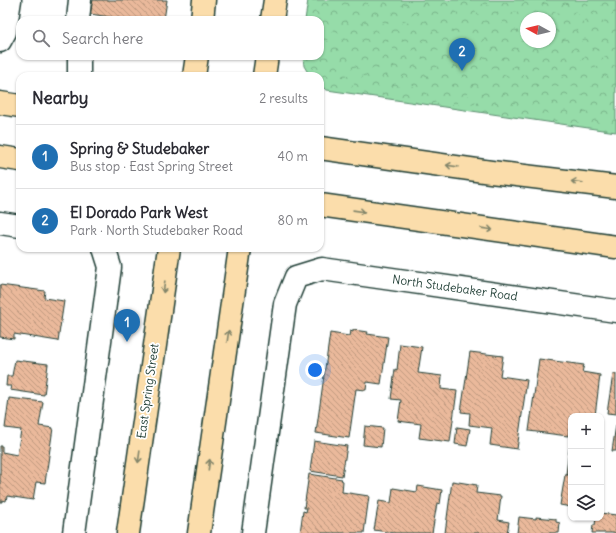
<!DOCTYPE html>
<meta charset="utf-8">
<style>
:root{--surface:#fff;--page:#f7f7f7;--text:#2b2b33;--muted:#7c7c81;--line:#e1e1e2;--accent:#1f6fb2}
body{margin:0;font-family:Delius,sans-serif;background:var(--page);color:var(--text)}
.controls{position:absolute;right:12px;bottom:12px;display:grid;overflow:hidden;border-radius:8px;box-shadow:0 1px 3px #0004}
.controls button{width:36px;height:36px;display:grid;place-items:center;padding:0;border:0;border-bottom:1px solid var(--line);background:var(--surface);color:var(--text);font:20px sans-serif}
.compass{position:absolute;left:520px;top:12px;width:36px;height:36px;border-radius:50%;background:var(--surface);box-shadow:0 1px 3px #0004;rotate:278deg}
.you{position:absolute;left:315px;top:370px;width:14px;height:14px;margin:-10px;border:3px solid #fff;border-radius:50%;background:#1a73e8;box-shadow:0 0 0 6px #1a73e833}
.badge{display:grid;place-items:center;width:26px;height:26px;border-radius:50%;background:var(--accent);color:#fff;font-size:13px;font-weight:700}
.pin{position:absolute;translate:-50% -33px;filter:drop-shadow(0 1px 2px #0008)}
.pin::after{content:'';position:absolute;top:21px;width:14px;height:12px;background:inherit;clip-path:polygon(0 0,100% 0,50% 100%)}
.list{margin:0;padding:0;list-style:none}
h2{display:flex;justify-content:space-between;align-items:center;height:52px;margin:0;padding:0 16px;font-size:17px}
h2 small{font-size:13px;font-weight:400;color:var(--muted)}
.list li{display:grid;grid-template-columns:26px 1fr auto;gap:12px;align-items:center;box-sizing:border-box;height:64px;padding:0 16px;border-top:1px solid var(--line)}
.list b{display:block;font-size:15px;white-space:nowrap}
.list p{margin:0;font-size:13px;white-space:nowrap;color:var(--muted)}
.list em{font-size:13px;font-style:normal;color:var(--muted)}
.icon{flex:none;width:22px;height:22px;fill:none;stroke:currentColor;stroke-width:2;stroke-linecap:round;stroke-linejoin:round}
.map{position:relative;flex:none;width:616px;height:533px;overflow:hidden}
.search{position:absolute;background:var(--surface);box-shadow:0 1px 3px #0004;left:16px;top:16px;width:308px;height:44px;display:flex;align-items:center;gap:10px;box-sizing:border-box;padding:0 14px;border-radius:12px;color:var(--muted);font-size:15px}
.panel{position:absolute;background:var(--surface);box-shadow:0 1px 3px #0004;left:16px;top:72px;width:308px;height:180px;border-radius:12px}
.map>svg:first-child{display:block}
.park{fill:url(#park-crowns);stroke:#5a8c6e;fill-rule:evenodd}
.building{fill:url(#building-back-hatch);stroke:#1f3d34}
.lines{fill:none;stroke-linecap:round;stroke-linejoin:round}
.minor-casing{stroke:#1f3d34;stroke-width:25}
.major-casing{stroke:#1f3d34;stroke-width:25}
.minor{stroke:#fff;stroke-width:22}
.major{stroke:#fbddab;stroke-width:22}
.oneway{stroke:#82856a}
.labels{text-anchor:middle;stroke-width:3.5;stroke-linejoin:round;paint-order:stroke}
.street-label{font-size:12px;fill:#1f3d34;stroke:#fff}
</style>
<div class="map">
<svg width="616" height="533" viewBox="0 0 616 533">
<defs>
<pattern id="park-crowns" width="20" height="18" patternUnits="userSpaceOnUse"><rect width="20" height="18" fill="#96dca9"/><path d="M2 6a3 3 0 1 1 6 0M12 15a3 3 0 1 1 6 0" fill="none" stroke="#7ab48a"/></pattern>
<pattern id="building-back-hatch" width="6" height="6" patternUnits="userSpaceOnUse"><rect width="6" height="6" fill="#eab99b"/><path d="M-1 5l2 2M0 0l6 6M5-1l2 2" fill="none" stroke="#bd987f"/></pattern>
</defs>
<rect width="100%" height="100%" fill="#fff"/>
<filter id="ink" filterUnits="userSpaceOnUse"><feTurbulence type="fractalNoise" baseFrequency=".025" numOctaves="2"/><feDisplacementMap in="SourceGraphic" scale="8" xChannelSelector="R" yChannelSelector="G"/><feConvolveMatrix kernelMatrix="1 2 1 2 8 2 1 2 1" color-interpolation-filters="sRGB"/></filter>
<g filter="url(#ink)">
<!-- park -->
<path class="park" d="M 308,0 L 616,0 L 616,132 L 327,90 L 320,86 L 320,76 L 310,76 L 304,66 L 303,56 L 320,56 L 320,20 L 305,20 ZM 526,18 L 550,18 L 550,42 L 526,42 Z"/>
<!-- building -->
<g class="building">
<path d="M 93,0 L 167,0 L 164,20 L 130,20 L 90,14 Z"/>
<path d="M 0,285 L 45,291 L 44,298 L 64,301 L 58,341 L 14,334 L 14,339 L 0,337 Z"/>
<path d="M 353,330 L 368,332 L 367,334 L 388,337 L 381,384 L 367,382 L 366,390 L 356,389 L 349,438 L 316,433 L 330,333 L 349,336 L 350,331 L 353,332 Z"/>
<path d="M 400,344 L 422,347 L 418,373 L 442,376 L 441,389 L 457,391 L 450,442 L 419,438 L 421,424 L 398,421 L 401,400 L 391,399 L 395,369 L 397,370 Z"/>
<path d="M 470,352 L 503,356 L 500,376 L 527,380 L 517,449 L 490,445 L 492,428 L 469,425 L 470,413 L 461,412 Z"/>
<path d="M 539,359 L 584,365 L 582,372 L 600,375 L 595,416 L 571,416 L 571,424 L 570,424 L 568,436 L 529,431 Z"/>
<path d="M 15,360 L 48,364 L 44,395 L 10,390 L 11,386 L 6,386 L 7,376 L 12,376 Z"/>
<path d="M 613,374 L 616,374 L 616,414 L 607,413 Z"/>
<path d="M 9,398 L 43,402 L 39,426 L 53,428 L 45,483 L 36,482 L 33,500 L 7,496 L 6,501 L 2,500 L 2,502 L 0,502 L 0,446 L 2,446 L 2,452 L 17,455 L 21,430 L 5,428 Z"/>
<path d="M 616,425 L 616,451 L 612,451 Z"/>
<path d="M 365,426 L 383,428 L 381,447 L 363,445 Z"/>
<path d="M 457,427 L 470,429 L 467,446 L 455,444 Z"/>
<path d="M 314,441 L 347,446 L 342,476 L 310,471 Z"/>
<path d="M 570,444 L 571,445 L 571,475 L 566,474 Z"/>
<path d="M 309,474 L 342,479 L 341,480 L 343,481 L 342,492 L 369,496 L 364,533 L 300,533 L 303,511 L 306,512 L 307,508 L 304,508 Z"/>
<path d="M 565,475 L 571,475 L 571,507 L 560,505 Z"/>
<path d="M 452,481 L 477,485 L 476,493 L 501,496 L 498,520 L 509,522 L 507,533 L 445,533 Z"/>
<path d="M 418,486 L 442,490 L 440,504 L 437,503 L 432,533 L 394,533 L 374,530 L 379,501 L 391,503 L 393,488 L 417,492 Z"/>
<path d="M 601,513 L 616,515 L 616,533 L 592,533 L 593,525 L 595,525 L 596,518 L 601,518 Z"/>
<path d="M 519,517 L 536,519 L 536,517 L 556,519 L 556,522 L 560,523 L 559,533 L 517,533 Z"/>
</g>
<g class="lines">
<defs>
<g id="minor">
<path d="M 78,20 L 80,0"/>
<path d="M 0,41 L 5,32 L 10,0"/>
<path d="M 79,56 L 79,76"/>
<path d="M 0,223 L 20,226"/>
<path d="M 74,533 L 110,267 L 104,248"/>
<path d="M 253,533 L 285,304 L 296,277 L 322,269 L 616,311"/>
</g>
<g id="major">
<path d="M 202,20 L 204,0"/>
<path d="M 272,20 L 275,0"/>
<path d="M 194,76 L 197,56"/>
<path d="M 264,76 L 267,56"/>
<path d="M 0,103 L 20,106"/>
<path d="M 320,148 L 491,172 L 616,187"/>
<path d="M 0,157 L 20,160"/>
<path d="M 320,205 L 616,247"/>
<path d="M 128,533 L 169,248"/>
<path d="M 199,533 L 240,248"/>
</g>
</defs>
<!-- minor casing -->
<use href="#minor" class="minor-casing"/>
<!-- major casing -->
<use href="#major" class="major-casing"/>
<!-- minor -->
<use href="#minor" class="minor"/>
<!-- major -->
<use href="#major" class="major"/>
</g>
<!-- one-way arrows -->
<defs><path id="oneway-shaft" d="M-6 0H5M1.5-3L5.5 0L1.5 3" fill="none" stroke-width="1.6" stroke-linecap="round" stroke-linejoin="round"/></defs>
<g class="oneway">
<use href="#oneway-shaft" transform="translate(452 166) rotate(-172)"/>
<use href="#oneway-shaft" transform="translate(577 182) rotate(-173)"/>
<use href="#oneway-shaft" transform="translate(359 211) rotate(8)"/>
<use href="#oneway-shaft" transform="translate(487 229) rotate(8)"/>
<use href="#oneway-shaft" transform="translate(164 287) rotate(98)"/>
<use href="#oneway-shaft" transform="translate(228 336) rotate(-82)"/>
<use href="#oneway-shaft" transform="translate(139 457) rotate(98)"/>
<use href="#oneway-shaft" transform="translate(209 465) rotate(-82)"/>
</g>
</g>
<g class="labels">
<!-- street labels -->
<g class="street-label">
<text transform="translate(455 288) rotate(8)" y="4">North Studebaker Road</text>
<text transform="translate(148 391) rotate(-82)" y="4">East Spring Street</text>
</g>
</g>
</svg>
<div class="controls">
<button>+</button>
<button>−</button>
<button><svg class="icon" aria-label="layers" viewBox="0 0 24 24"><path d="M12 4l9 5-9 5-9-5zM3 14l9 5 9-5"/></svg></button>
</div>
<svg class="compass" viewBox="-18 -18 36 36"><path d="M0-13l5 13h-10z" fill="#e53935"/><path d="M0 13l5-13h-10z" fill="#7c7c81"/></svg>
<div class="you"></div>
<div class="pin badge" style="left:127px;top:342px">1</div>
<div class="pin badge" style="left:462px;top:71px">2</div>
<div class="search"><svg class="icon" aria-label="search" viewBox="0 0 24 24"><circle cx="10" cy="10" r="6"/><path d="M15 15l6 6"/></svg>Search here</div>
<section class="panel">
<h2>Nearby<small>2 results</small></h2>
<ul class="list">
<li><span class="badge">1</span><div><b>Spring &amp; Studebaker</b><p>Bus stop · East Spring Street</p></div><em>40 m</em></li>
<li><span class="badge">2</span><div><b>El Dorado Park West</b><p>Park · North Studebaker Road</p></div><em>80 m</em></li>
</ul>
</section>
</div>
